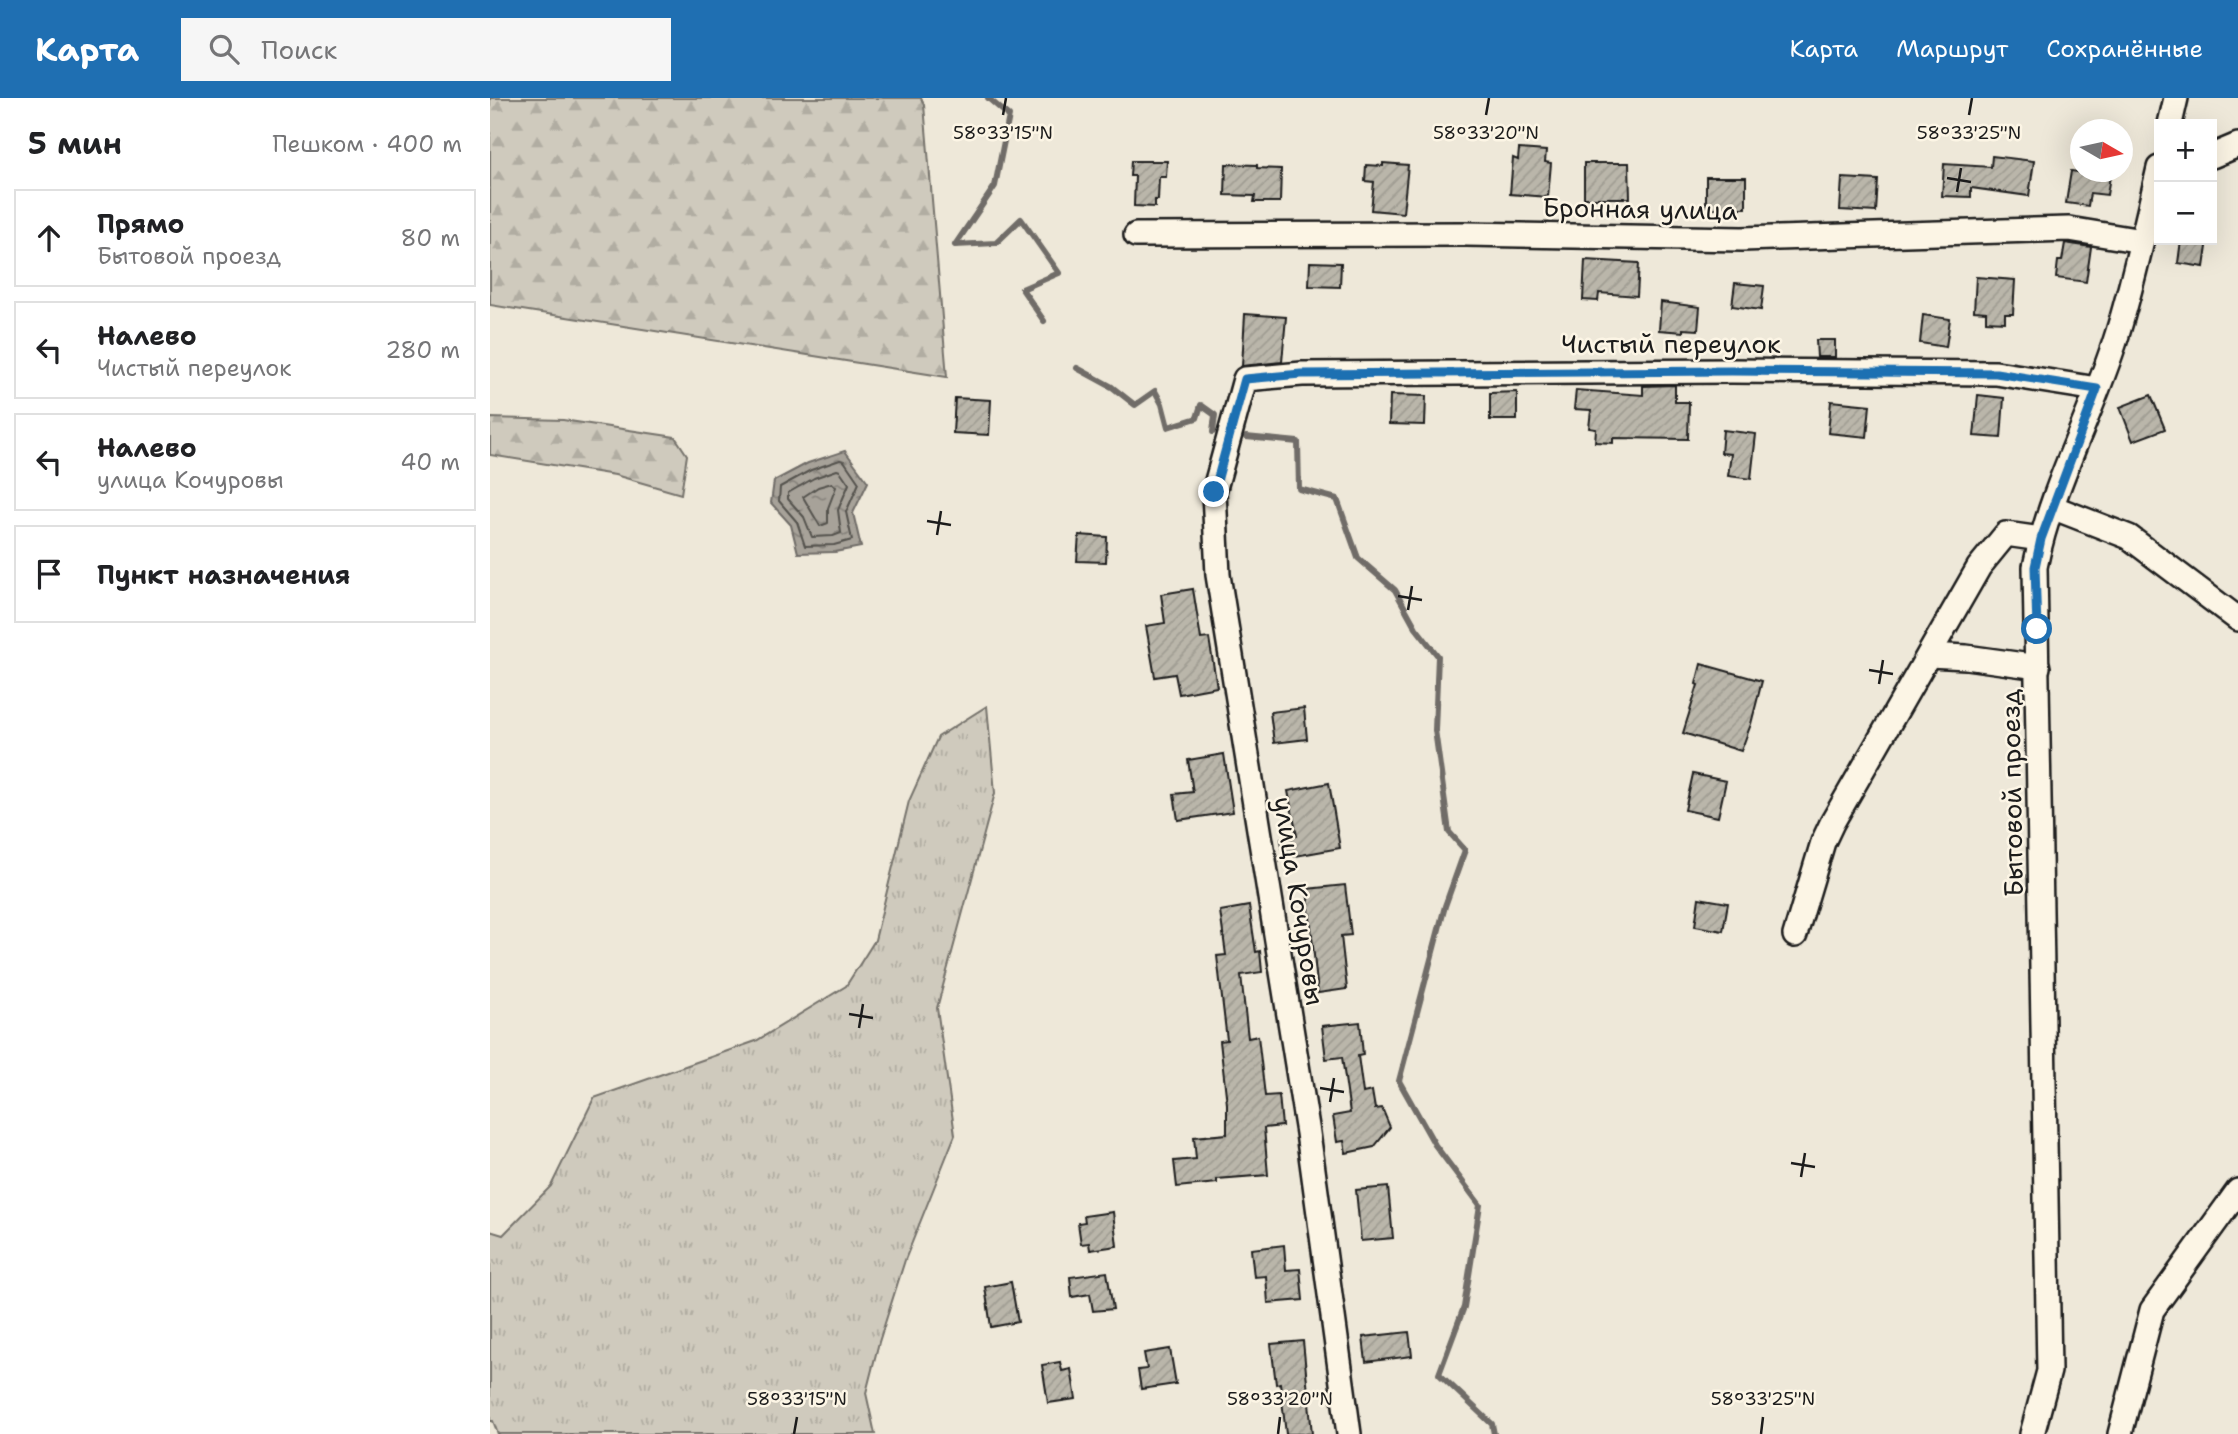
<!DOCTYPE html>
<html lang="ru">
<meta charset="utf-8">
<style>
:root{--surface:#fff;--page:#f6f6f6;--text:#202124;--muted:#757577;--line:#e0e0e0;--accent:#1f6fb2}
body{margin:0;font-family:"Shantell Sans",sans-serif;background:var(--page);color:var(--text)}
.controls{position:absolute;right:21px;top:21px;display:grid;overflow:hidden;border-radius:0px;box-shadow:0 7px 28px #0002}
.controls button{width:63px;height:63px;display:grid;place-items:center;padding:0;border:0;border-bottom:2px solid var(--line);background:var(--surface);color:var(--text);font:35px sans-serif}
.compass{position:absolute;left:1580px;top:21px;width:63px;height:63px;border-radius:50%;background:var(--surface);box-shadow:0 7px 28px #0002;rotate:99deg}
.stop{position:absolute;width:21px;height:21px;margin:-16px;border:5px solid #1f6fb2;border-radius:50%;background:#fff}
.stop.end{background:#1f6fb2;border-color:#fff;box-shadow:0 2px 7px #0008}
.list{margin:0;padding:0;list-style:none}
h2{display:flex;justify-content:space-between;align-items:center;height:91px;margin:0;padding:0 28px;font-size:30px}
h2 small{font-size:23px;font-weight:400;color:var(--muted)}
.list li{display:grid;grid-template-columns:46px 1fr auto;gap:21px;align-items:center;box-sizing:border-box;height:98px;margin:0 14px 14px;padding:0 14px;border:2px solid var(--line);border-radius:0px}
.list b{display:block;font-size:26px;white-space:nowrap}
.list p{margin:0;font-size:23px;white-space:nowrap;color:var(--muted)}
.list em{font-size:23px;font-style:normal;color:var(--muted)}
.icon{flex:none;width:38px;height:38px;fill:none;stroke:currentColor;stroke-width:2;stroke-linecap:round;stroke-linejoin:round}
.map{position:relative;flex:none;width:1748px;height:1336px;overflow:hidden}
header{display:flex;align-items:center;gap:42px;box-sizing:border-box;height:98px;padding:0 35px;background:var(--accent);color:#fff}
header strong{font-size:33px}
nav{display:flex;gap:38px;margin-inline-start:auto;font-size:24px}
.search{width:490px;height:63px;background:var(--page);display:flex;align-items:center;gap:18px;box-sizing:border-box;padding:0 24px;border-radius:0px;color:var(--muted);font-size:26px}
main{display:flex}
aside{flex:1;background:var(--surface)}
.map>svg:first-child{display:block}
.grass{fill:url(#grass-tufts);stroke:#76736c;stroke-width:2}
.forest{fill:url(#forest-firs);stroke:#76736c;stroke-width:2}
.water{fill:url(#water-ripples);stroke:#6f6c67;stroke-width:2}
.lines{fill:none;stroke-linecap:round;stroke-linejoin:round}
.shore{stroke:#54524e;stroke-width:2}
.stream{stroke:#6f6c67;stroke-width:6}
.building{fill:url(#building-hatch);stroke:#1c1c1c;stroke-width:2}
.minor-casing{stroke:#1c1c1c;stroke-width:28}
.minor{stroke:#fcf5e5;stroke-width:23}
.route{stroke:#1f6fb2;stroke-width:9}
.ticks{fill:none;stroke:#1c1c1c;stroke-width:2.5}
.labels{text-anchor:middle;stroke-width:5;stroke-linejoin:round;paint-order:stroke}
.street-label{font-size:26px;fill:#1c1c1c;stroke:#fcf5e5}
.ticks-label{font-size:18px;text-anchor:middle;fill:#1c1c1c;stroke:#fcf5e5;stroke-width:5;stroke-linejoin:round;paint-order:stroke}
</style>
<header>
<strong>Карта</strong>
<div class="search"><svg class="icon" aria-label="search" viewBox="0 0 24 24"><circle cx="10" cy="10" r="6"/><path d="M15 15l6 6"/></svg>Поиск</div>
<nav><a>Карта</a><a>Маршрут</a><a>Сохранённые</a></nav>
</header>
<main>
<aside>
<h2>5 мин<small>Пешком · 400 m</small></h2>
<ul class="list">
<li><svg class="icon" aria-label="ahead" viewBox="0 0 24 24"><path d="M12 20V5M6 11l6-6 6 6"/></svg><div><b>Прямо</b><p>Бытовой проезд</p></div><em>80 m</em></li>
<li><svg class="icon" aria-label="left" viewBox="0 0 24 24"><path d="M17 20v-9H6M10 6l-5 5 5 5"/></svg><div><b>Налево</b><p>Чистый переулок</p></div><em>280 m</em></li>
<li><svg class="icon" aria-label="left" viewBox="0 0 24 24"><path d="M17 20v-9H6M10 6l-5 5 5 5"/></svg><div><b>Налево</b><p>улица Кочуровы</p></div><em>40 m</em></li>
<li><svg class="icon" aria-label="arrive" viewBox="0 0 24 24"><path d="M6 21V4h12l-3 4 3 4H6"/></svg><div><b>Пункт назначения</b></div></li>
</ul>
</aside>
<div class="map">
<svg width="1748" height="1336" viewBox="0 0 1748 1336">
<defs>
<pattern id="grass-tufts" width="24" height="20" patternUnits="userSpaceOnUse" patternTransform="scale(1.75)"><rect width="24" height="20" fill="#cfcabd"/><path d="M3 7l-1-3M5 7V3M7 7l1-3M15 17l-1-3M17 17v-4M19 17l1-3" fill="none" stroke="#b1ada2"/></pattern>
<pattern id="forest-firs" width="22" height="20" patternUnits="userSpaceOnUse" patternTransform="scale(1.75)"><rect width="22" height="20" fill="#cfcabd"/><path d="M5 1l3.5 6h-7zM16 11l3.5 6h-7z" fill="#b1ada2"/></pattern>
<pattern id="water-ripples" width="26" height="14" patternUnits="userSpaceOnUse" patternTransform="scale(1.75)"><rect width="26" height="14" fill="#a7a299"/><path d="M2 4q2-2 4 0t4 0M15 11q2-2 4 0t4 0" fill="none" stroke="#87837c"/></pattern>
<pattern id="building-hatch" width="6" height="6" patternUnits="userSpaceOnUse" patternTransform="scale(1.75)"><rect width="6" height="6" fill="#bab6aa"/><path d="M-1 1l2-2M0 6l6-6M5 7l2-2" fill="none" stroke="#9f9c92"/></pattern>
</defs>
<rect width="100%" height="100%" fill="#eee8d9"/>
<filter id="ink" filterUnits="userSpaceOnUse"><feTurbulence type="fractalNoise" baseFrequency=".0143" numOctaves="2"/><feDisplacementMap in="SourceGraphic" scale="14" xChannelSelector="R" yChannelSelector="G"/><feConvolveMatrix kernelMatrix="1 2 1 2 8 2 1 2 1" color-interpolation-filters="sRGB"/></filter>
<g filter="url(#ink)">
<!-- grass -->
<path class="grass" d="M 497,608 L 505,695 L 447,910 L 465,1037 L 415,1162 L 389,1244 L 376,1295 L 385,1336 L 8,1336 L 3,1323 L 0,1323 L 0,1133 L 13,1137 L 61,1088 L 104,1000 L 266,943 L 356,888 L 385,842 L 419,703 L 448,639 Z"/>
<!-- forest -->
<g class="forest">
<path d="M 0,0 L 431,0 L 434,7 L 457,279 L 0,207 Z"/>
<path d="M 0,320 L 73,322 L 185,339 L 197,357 L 191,396 L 125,377 L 0,357 Z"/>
</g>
<!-- water -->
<path class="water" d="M 355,353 L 378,384 L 363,415 L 371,449 L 345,454 L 308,455 L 301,427 L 281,405 L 284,383 L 318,365 Z"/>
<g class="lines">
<!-- shore -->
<g class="shore">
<path d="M 350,362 L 354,363 L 369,385 L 356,414 L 362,442 L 344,447 L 315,448 L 307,424 L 289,403 L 290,389 L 321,372 Z"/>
<path d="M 347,372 L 350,373 L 359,386 L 348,412 L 351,435 L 343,438 L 322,439 L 314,419 L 298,401 L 298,395 L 324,380 Z"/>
<path d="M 342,385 L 346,389 L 338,410 L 338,425 L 330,428 L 313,399 L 328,389 Z"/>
</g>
<!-- stream -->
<g class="stream">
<path d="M 498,0 L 519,18 L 505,88 L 465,147 L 506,145 L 531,121 L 569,175 L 532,191 L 554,223"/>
<path d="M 587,270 L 622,289 L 645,307 L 665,293 L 672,306 L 678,329 L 707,320 L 711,307 L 725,317 L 723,334"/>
<path d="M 756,339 L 808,344 L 809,391 L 847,401 L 868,460 L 905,492 L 926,530 L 948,558 L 945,632 L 959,734 L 975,752 L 955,808 L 909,983 L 945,1047 L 990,1107 L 974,1209 L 949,1276 L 1002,1326 L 1004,1336"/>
</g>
</g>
<!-- building -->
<g class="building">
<path d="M 1029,51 L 1056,53 L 1055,64 L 1061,65 L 1058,99 L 1020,96 L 1023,60 L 1028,62 Z"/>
<path d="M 1502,58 L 1544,63 L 1539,98 L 1481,90 L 1481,99 L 1452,98 L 1454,66 L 1501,69 Z"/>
<path d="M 641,63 L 677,63 L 676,79 L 669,79 L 668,102 L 665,102 L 665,109 L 644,108 L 645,78 L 640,78 Z"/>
<path d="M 893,65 L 918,67 L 913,115 L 881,112 L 884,84 L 875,83 L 876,67 L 893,68 Z"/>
<path d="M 1094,65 L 1139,65 L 1140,100 L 1094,100 Z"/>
<path d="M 736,66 L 767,67 L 767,70 L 791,71 L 790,104 L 764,104 L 765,98 L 735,97 Z"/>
<path d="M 1581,73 L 1620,78 L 1617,97 L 1600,95 L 1598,108 L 1576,105 Z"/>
<rect x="1216" y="79" width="40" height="31"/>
<path d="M 1352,80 L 1388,82 L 1386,114 L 1350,112 Z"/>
<path d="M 1691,142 L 1718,142 L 1714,169 L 1688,165 Z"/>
<path d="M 1575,145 L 1601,149 L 1596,184 L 1566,180 L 1568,163 L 1572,163 Z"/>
<path d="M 1095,162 L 1149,165 L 1147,198 L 1109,195 L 1108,203 L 1093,202 Z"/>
<path d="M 820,164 L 851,165 L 850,189 L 819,188 Z"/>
<path d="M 1486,179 L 1525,182 L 1523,216 L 1515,216 L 1515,224 L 1496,223 L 1496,214 L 1484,213 Z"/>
<path d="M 1245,185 L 1274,188 L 1271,212 L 1242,208 Z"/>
<path d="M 1171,204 L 1210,209 L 1208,232 L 1193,231 L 1193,234 L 1169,232 Z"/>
<path d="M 755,216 L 796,219 L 792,264 L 752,268 Z"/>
<path d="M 1433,217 L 1460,221 L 1456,249 L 1430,245 Z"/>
<path d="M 1326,242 L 1345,242 L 1345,259 L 1327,259 Z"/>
<path d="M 1185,287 L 1185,304 L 1199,304 L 1198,341 L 1123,340 L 1123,345 L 1105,344 L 1106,331 L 1099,330 L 1101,312 L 1084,311 L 1086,292 L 1153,297 L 1153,288 Z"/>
<path d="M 1027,294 L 1027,322 L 1000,322 L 1000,295 Z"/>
<path d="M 900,297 L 936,298 L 935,327 L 899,326 Z"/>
<path d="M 1488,297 L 1514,300 L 1511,340 L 1484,338 Z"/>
<path d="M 1661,297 L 1675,331 L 1643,343 L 1630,309 Z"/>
<path d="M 465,300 L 501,302 L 499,337 L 463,335 Z"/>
<path d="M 1341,303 L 1380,307 L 1377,339 L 1338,335 Z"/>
<path d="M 1233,332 L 1266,336 L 1261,381 L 1238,378 L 1241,356 L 1231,355 Z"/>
<path d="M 589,437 L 617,439 L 616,464 L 587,463 Z"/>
<path d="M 703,491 L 711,541 L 719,540 L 727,589 L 689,596 L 685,576 L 665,579 L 656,528 L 675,525 L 671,496 Z"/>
<path d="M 1211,566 L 1272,583 L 1261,626 L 1251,653 L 1193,635 L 1208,587 L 1206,586 Z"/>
<path d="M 814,610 L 817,641 L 784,645 L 780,614 Z"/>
<path d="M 734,656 L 743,714 L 688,722 L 684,696 L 703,694 L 698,662 Z"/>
<path d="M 1203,676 L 1236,683 L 1228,719 L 1195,712 Z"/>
<path d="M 839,685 L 850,750 L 794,760 L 791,741 L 807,738 L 798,693 Z"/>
<path d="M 855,787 L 861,837 L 851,838 L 857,891 L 828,895 L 817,791 Z"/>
<path d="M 1209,800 L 1238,805 L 1233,833 L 1205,828 Z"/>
<path d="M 759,808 L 766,854 L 770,853 L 772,874 L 751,877 L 758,940 L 768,938 L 775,998 L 789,997 L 792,1028 L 774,1030 L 778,1077 L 727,1081 L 727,1085 L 687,1089 L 684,1063 L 706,1061 L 704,1039 L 737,1036 L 737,1006 L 730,943 L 737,942 L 727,858 L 736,857 L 730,813 Z"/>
<path d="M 870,924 L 873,957 L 868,958 L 873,995 L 882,993 L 885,1011 L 892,1010 L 900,1029 L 884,1049 L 856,1055 L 854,1043 L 847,1044 L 843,1018 L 860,1015 L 852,959 L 836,961 L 832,928 Z"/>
<path d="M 898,1089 L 903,1140 L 871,1143 L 866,1092 Z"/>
<path d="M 623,1114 L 627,1148 L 600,1152 L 599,1145 L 591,1146 L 588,1125 L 595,1124 L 594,1118 Z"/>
<path d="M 794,1147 L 796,1172 L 810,1171 L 813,1202 L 778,1205 L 776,1178 L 764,1179 L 761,1151 Z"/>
<path d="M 617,1174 L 623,1211 L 603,1213 L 600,1196 L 582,1199 L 580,1179 Z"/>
<path d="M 521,1184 L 528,1224 L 501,1229 L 495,1189 Z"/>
<path d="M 919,1234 L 922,1258 L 876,1264 L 873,1239 Z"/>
<path d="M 813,1243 L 822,1336 L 796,1336 L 790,1285 L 786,1286 L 781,1246 Z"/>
<path d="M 680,1251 L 686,1286 L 651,1291 L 648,1272 L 657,1271 L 654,1255 Z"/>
<path d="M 570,1264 L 572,1273 L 581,1271 L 586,1301 L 558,1305 L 552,1267 Z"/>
</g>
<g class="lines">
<defs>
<g id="minor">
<path d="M 1680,26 L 1686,0"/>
<path d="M 1722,58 L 1748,47"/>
<path d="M 646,137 L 976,136 L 1252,141 L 1579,131 L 1652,143"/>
<path d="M 1562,409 L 1639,439 L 1748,521"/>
<path d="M 1439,557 L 1476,559 L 1548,569"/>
<path d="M 1305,837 L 1333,744 L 1342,725 L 1489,469 L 1516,436 L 1551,441"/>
<path d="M 859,1336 L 818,1035 L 728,477 L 724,394 L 755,281 L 812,276 L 1241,273 L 1506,275 L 1607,291"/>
<path d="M 1542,1336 L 1559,1273 L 1545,469 C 1561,389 1603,315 1627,237 C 1644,182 1656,126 1669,70"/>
<path d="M 1630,1336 L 1662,1212 L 1748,1093"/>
</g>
</defs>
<!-- minor casing -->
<use href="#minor" class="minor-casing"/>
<!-- minor -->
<use href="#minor" class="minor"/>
</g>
</g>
<g class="lines" filter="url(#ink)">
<!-- route -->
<path class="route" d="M 724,394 L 755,281 L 811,276 L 1241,273 L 1506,275 L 1607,291 L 1551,441 L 1545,469 L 1547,531"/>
</g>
<!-- ticks -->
<path class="ticks" d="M 513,17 L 516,0M 996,17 L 999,0M 1479,17 L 1482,0M 1457,80 L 1481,84M 1467,94 L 1471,70M 437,423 L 461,427M 447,437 L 451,413M 908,498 L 932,502M 918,512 L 922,488M 1379,572 L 1403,576M 1389,586 L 1393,562M 359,916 L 383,920M 369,930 L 373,906M 830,990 L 854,994M 840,1004 L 844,980M 1301,1065 L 1325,1069M 1311,1079 L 1315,1055M 304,1336 L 307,1319M 788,1336 L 790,1319M 1271,1336 L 1273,1319"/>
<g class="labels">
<!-- street labels -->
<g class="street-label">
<text transform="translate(1150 111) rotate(1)" y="9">Бронная улица</text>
<text x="1181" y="255">Чистый переулок</text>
<text transform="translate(1522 695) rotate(-91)" y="9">Бытовой проезд</text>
<text transform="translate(809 803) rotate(81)" y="9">улица Кочуровы</text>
</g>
</g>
<g class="ticks-label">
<text x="513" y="41">58°33'15"N</text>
<text x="996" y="41">58°33'20"N</text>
<text x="1479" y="41">58°33'25"N</text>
<text x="307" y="1307">58°33'15"N</text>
<text x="790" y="1307">58°33'20"N</text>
<text x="1273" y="1307">58°33'25"N</text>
</g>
</svg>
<div class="controls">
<button>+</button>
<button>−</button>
</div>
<svg class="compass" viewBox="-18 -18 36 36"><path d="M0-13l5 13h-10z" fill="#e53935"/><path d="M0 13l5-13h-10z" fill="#757577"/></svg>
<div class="stop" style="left:1547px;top:531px"></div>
<div class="stop end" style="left:724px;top:394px"></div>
</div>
</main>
